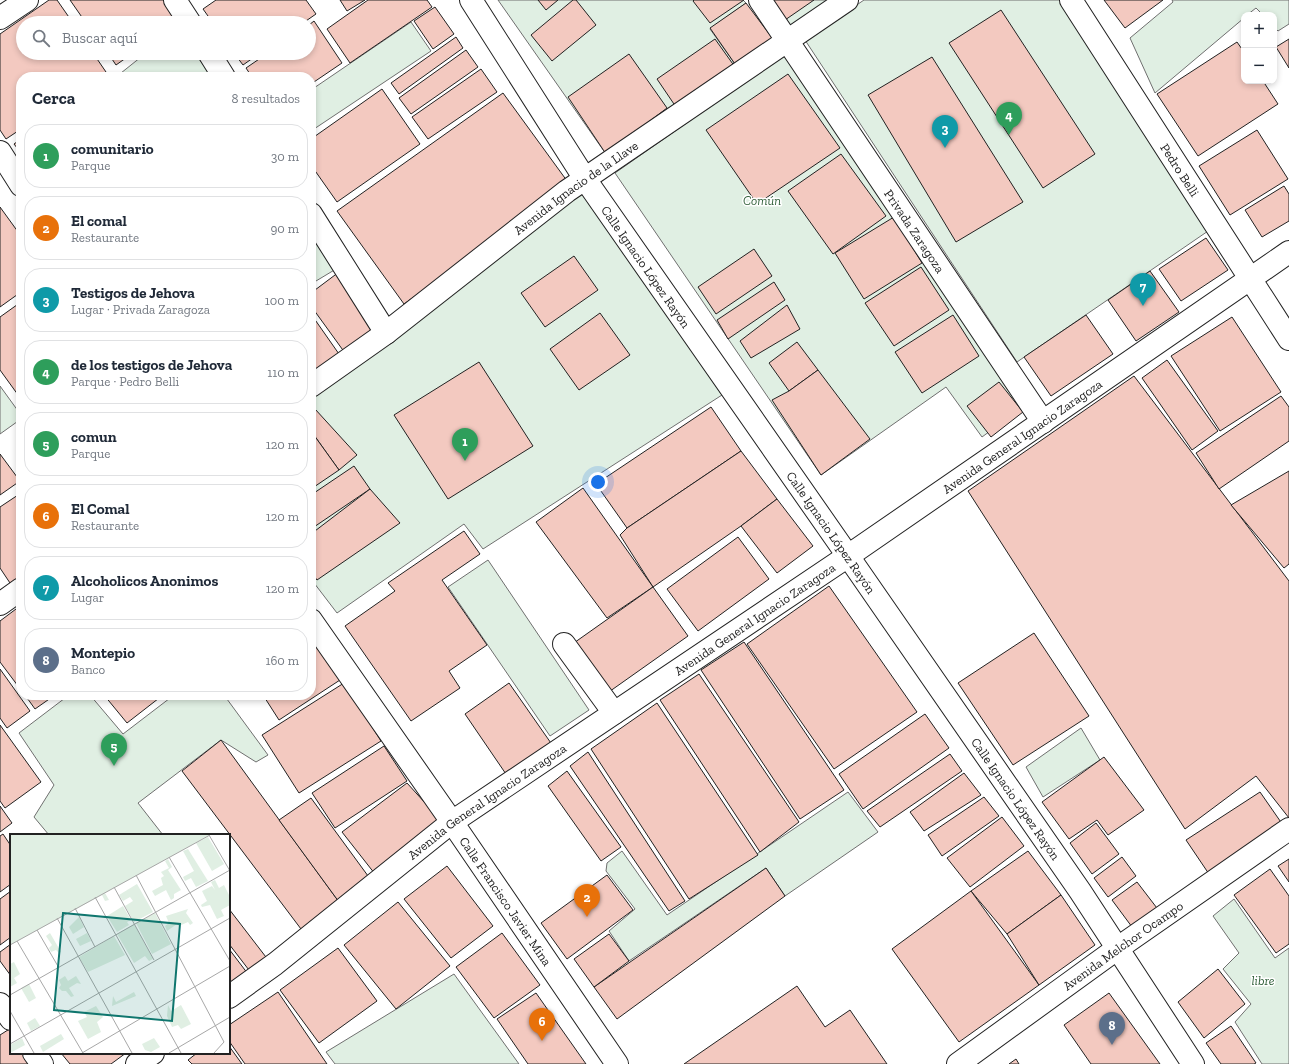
<!DOCTYPE html>
<html lang="es">
<meta charset="utf-8">
<style>
:root{--surface:#fff;--page:#f6f6f7;--text:#1f2937;--muted:#747a83;--line:#e0e1e3;--accent:#c62828}
body{margin:0;font-family:"Zilla Slab",serif;background:var(--page);color:var(--text)}
.controls{position:absolute;right:12px;top:12px;display:grid;overflow:hidden;border-radius:8px;box-shadow:0 2px 6px #0003}
.controls button{width:36px;height:36px;display:grid;place-items:center;padding:0;border:0;border-bottom:1px solid var(--line);background:var(--surface);color:var(--text);font:20px sans-serif}
.you{position:absolute;left:598px;top:482px;width:14px;height:14px;margin:-10px;border:3px solid #fff;border-radius:50%;background:#1a73e8;box-shadow:0 0 0 6px #1a73e833}
.badge{display:grid;place-items:center;width:26px;height:26px;border-radius:50%;background:var(--accent);color:#fff;font-size:13px;font-weight:700}
.pin{position:absolute;translate:-50% -33px;filter:drop-shadow(0 1px 2px #0008)}
.pin::after{content:'';position:absolute;top:21px;width:14px;height:12px;background:inherit;clip-path:polygon(0 0,100% 0,50% 100%)}
.list{margin:0;padding:0;list-style:none}
h2{display:flex;justify-content:space-between;align-items:center;height:52px;margin:0;padding:0 16px;font-size:17px}
h2 small{font-size:13px;font-weight:400;color:var(--muted)}
.list li{display:grid;grid-template-columns:26px 1fr auto;gap:12px;align-items:center;box-sizing:border-box;height:64px;margin:0 8px 8px;padding:0 8px;border:1px solid var(--line);border-radius:16px}
.list b{display:block;font-size:15px;white-space:nowrap}
.list p{margin:0;font-size:13px;white-space:nowrap;color:var(--muted)}
.list em{font-size:13px;font-style:normal;color:var(--muted)}
.icon{flex:none;width:22px;height:22px;fill:none;stroke:currentColor;stroke-width:2;stroke-linecap:round;stroke-linejoin:round}
.map{position:relative;flex:none;width:1289px;height:1064px;overflow:hidden}
.search{position:absolute;background:var(--surface);box-shadow:0 2px 6px #0003;left:16px;top:16px;width:300px;height:44px;display:flex;align-items:center;gap:10px;box-sizing:border-box;padding:0 14px;border-radius:22px;color:var(--muted);font-size:15px}
.panel{position:absolute;background:var(--surface);box-shadow:0 2px 6px #0003;left:16px;top:72px;width:300px;height:628px;border-radius:16px}
.map>svg:first-child{display:block}
.green{fill:#e0efe3;stroke:#6f6f6f}
.building{fill:#f3c9c0;stroke:#222}
.lines{fill:none;stroke-linecap:round;stroke-linejoin:round}
.minor-casing{stroke:#222;stroke-width:24}
.minor{stroke:#fff;stroke-width:22}
.labels{text-anchor:middle;stroke-width:3;stroke-linejoin:round;paint-order:stroke}
.street-label{font-size:13px;fill:#222;stroke:#fff}
.park-label{font-size:13px;font-style:italic;fill:#2f5e38;stroke:#fff}
.inset-road{fill:none;stroke:#a7a7a7;stroke-width:1}
.view{fill:#0f766e;fill-opacity:0.15;stroke:#0f766e;stroke-width:2}
.inset-edge{fill:none;stroke:#222;stroke-width:2}
</style>
<div class="map">
<svg width="1289" height="1064" viewBox="0 0 1289 1064">
<rect width="100%" height="100%" fill="#fff"/>
<!-- green -->
<g class="green">
<path d="M 498,0 L 743,0 L 746,3 L 710,29 L 735,64 L 606,154 Z"/>
<path d="M 774,0 L 829,0 L 791,26 Z"/>
<path d="M 864,0 L 1064,0 L 1211,229 L 1017,362 L 805,40 Z"/>
<path d="M 1172,0 L 1289,0 L 1289,24 L 1278,31 L 1274,27 L 1274,15 L 1263,15 L 1256,8 L 1247,15 L 1244,15 L 1244,18 L 1155,93 L 1130,38 L 1173,2 Z"/>
<path d="M 411,22 L 431,51 L 311,131 L 311,90 Z"/>
<path d="M 791,50 L 1024,406 L 982,437 L 946,387 L 821,475 L 615,173 Z"/>
<path d="M 146,53 L 195,53 L 212,77 L 116,77 Z"/>
<path d="M 583,192 L 722,395 L 483,549 L 464,524 L 337,613 L 311,579 L 311,398 Z"/>
<path d="M 311,230 L 336,269 L 311,284 Z"/>
<path d="M 0,386 L 21,415 L 21,419 L 0,434 Z"/>
<path d="M 488,560 L 589,710 L 550,736 L 448,587 Z"/>
<path d="M 69,695 L 90,695 L 123,734 L 174,695 L 224,695 L 268,755 L 256,762 L 221,740 L 138,803 L 163,835 L 49,835 L 34,817 L 54,785 L 19,733 Z"/>
<path d="M 1081,728 L 1100,760 L 1043,797 L 1026,767 Z"/>
<path d="M 848,792 L 878,832 L 785,896 L 766,868 L 629,961 L 609,931 L 635,909 L 606,871 L 607,863 L 622,851 L 667,915 Z"/>
<path d="M 1234,899 L 1275,958 L 1289,948 L 1289,1064 L 1262,1064 L 1235,1022 L 1251,1004 L 1223,969 L 1239,953 L 1213,916 Z"/>
<path d="M 454,974 L 519,1064 L 335,1064 L 326,1052 Z"/>
</g>
<!-- building -->
<g class="building">
<path d="M 49,0 L 57,0 L 73,23 L 23,23 L 23,53 L 93,53 L 106,72 L 98,77 L 21,77 L 21,129 L 6,139 L 0,130 L 0,34 Z"/>
<path d="M 70,0 L 165,0 L 180,20 L 176,23 L 86,23 Z"/>
<path d="M 216,0 L 306,0 L 316,14 L 303,23 L 213,23 L 203,9 Z"/>
<path d="M 340,0 L 365,0 L 347,11 Z"/>
<path d="M 368,0 L 427,0 L 432,7 L 350,63 L 327,29 Z"/>
<path d="M 538,0 L 558,0 L 546,10 Z"/>
<path d="M 573,0 L 576,0 L 596,25 L 552,61 L 531,35 Z"/>
<path d="M 694,0 L 744,0 L 710,23 L 693,1 Z"/>
<path d="M 771,0 L 814,0 L 785,20 Z"/>
<path d="M 1104,0 L 1163,0 L 1125,28 Z"/>
<path d="M 746,3 L 773,39 L 735,64 L 710,28 Z"/>
<path d="M 435,7 L 454,34 L 433,49 L 414,21 Z"/>
<path d="M 1001,10 L 1095,154 L 1043,188 L 949,43 Z"/>
<path d="M 314,21 L 342,63 L 311,84 L 311,77 L 252,77 L 246,68 L 268,53 L 309,53 L 309,25 Z"/>
<path d="M 456,37 L 463,48 L 399,94 L 391,83 Z"/>
<path d="M 715,39 L 735,67 L 676,107 L 657,79 Z"/>
<path d="M 1289,39 L 1289,68 L 1276,47 Z"/>
<path d="M 1237,42 L 1244,52 L 1244,81 L 1263,81 L 1278,104 L 1198,156 L 1157,94 Z"/>
<path d="M 466,50 L 478,67 L 411,114 L 399,98 Z"/>
<path d="M 108,53 L 133,53 L 116,65 Z"/>
<path d="M 234,53 L 260,53 L 243,65 Z"/>
<path d="M 629,54 L 667,108 L 606,154 L 568,97 Z"/>
<path d="M 932,57 L 1023,202 L 956,242 L 868,95 Z"/>
<path d="M 481,69 L 497,92 L 428,139 L 412,117 Z"/>
<path d="M 788,74 L 840,148 L 757,204 L 706,130 Z"/>
<path d="M 382,89 L 420,144 L 337,202 L 311,165 L 311,139 Z"/>
<path d="M 503,93 L 570,185 L 404,304 L 337,211 Z"/>
<path d="M 1257,130 L 1288,179 L 1230,215 L 1199,166 Z"/>
<path d="M 21,139 L 21,153 L 14,144 Z"/>
<path d="M 841,154 L 886,216 L 833,254 L 788,191 Z"/>
<path d="M 1284,186 L 1289,194 L 1289,221 L 1262,237 L 1245,210 Z"/>
<path d="M 0,207 L 21,236 L 21,292 L 0,307 Z"/>
<path d="M 894,217 L 922,263 L 864,299 L 835,253 Z"/>
<path d="M 1206,238 L 1228,270 L 1181,301 L 1159,269 Z"/>
<path d="M 754,249 L 772,276 L 716,314 L 698,287 Z"/>
<path d="M 574,256 L 598,290 L 545,327 L 521,293 Z"/>
<path d="M 921,267 L 949,310 L 894,346 L 865,303 Z"/>
<path d="M 1150,271 L 1179,312 L 1136,341 L 1108,300 Z"/>
<path d="M 339,272 L 380,328 L 345,353 L 311,306 L 311,293 Z"/>
<path d="M 774,282 L 785,300 L 728,339 L 717,320 Z"/>
<path d="M 21,302 L 21,399 L 0,370 L 0,317 Z"/>
<path d="M 787,305 L 800,329 L 751,358 L 740,341 Z"/>
<path d="M 600,313 L 630,355 L 579,390 L 550,349 Z"/>
<path d="M 311,314 L 339,354 L 311,373 Z"/>
<path d="M 953,315 L 979,356 L 922,393 L 895,352 Z"/>
<path d="M 1086,315 L 1113,354 L 1051,396 L 1024,357 Z"/>
<path d="M 1232,317 L 1281,392 L 1220,431 L 1171,356 Z"/>
<path d="M 797,342 L 818,370 L 789,391 L 769,363 Z"/>
<path d="M 1167,360 L 1218,431 L 1192,450 L 1142,378 Z"/>
<path d="M 479,362 L 533,446 L 448,499 L 394,415 Z"/>
<path d="M 818,370 L 870,439 L 821,475 L 772,400 L 789,391 Z"/>
<path d="M 1134,376 L 1289,581 L 1289,818 L 1256,776 L 1185,829 L 968,491 Z"/>
<path d="M 999,382 L 1023,412 L 991,437 L 967,406 Z"/>
<path d="M 1281,396 L 1289,407 L 1289,441 L 1219,489 L 1196,453 Z"/>
<path d="M 711,407 L 741,451 L 627,528 L 596,484 Z"/>
<path d="M 315,409 L 357,455 L 339,470 L 311,431 L 311,410 Z"/>
<path d="M 311,431 L 339,470 L 311,489 Z"/>
<path d="M 741,451 L 777,499 L 741,526 L 653,587 L 620,535 L 627,528 Z"/>
<path d="M 0,454 L 20,481 L 0,495 Z"/>
<path d="M 354,466 L 370,489 L 311,529 L 311,495 Z"/>
<path d="M 1289,471 L 1289,564 L 1284,568 L 1231,505 Z"/>
<path d="M 583,488 L 653,587 L 607,618 L 536,522 Z"/>
<path d="M 370,489 L 400,523 L 317,580 L 311,572 L 311,534 Z"/>
<path d="M 21,493 L 21,579 L 12,586 L 0,568 L 0,507 Z"/>
<path d="M 777,499 L 813,546 L 777,573 L 741,526 Z"/>
<path d="M 464,531 L 480,554 L 442,580 L 487,645 L 449,671 L 460,688 L 411,721 L 345,626 L 395,591 L 388,583 Z"/>
<path d="M 738,537 L 769,579 L 698,631 L 667,589 Z"/>
<path d="M 829,586 L 917,712 L 834,769 L 747,644 Z"/>
<path d="M 653,587 L 688,636 L 606,694 L 571,645 Z"/>
<path d="M 20,606 L 21,607 L 21,690 L 0,662 L 0,621 Z"/>
<path d="M 1034,633 L 1089,716 L 1013,765 L 958,683 Z"/>
<path d="M 311,636 L 340,680 L 279,720 L 263,695 L 311,695 Z"/>
<path d="M 744,642 L 844,790 L 800,819 L 701,670 Z"/>
<path d="M 0,669 L 30,711 L 7,728 L 0,718 Z"/>
<path d="M 699,674 L 799,822 L 760,852 L 660,700 Z"/>
<path d="M 344,683 L 381,741 L 299,793 L 262,735 Z"/>
<path d="M 509,683 L 553,746 L 508,777 L 465,714 Z"/>
<path d="M 25,695 L 55,695 L 35,709 Z"/>
<path d="M 104,695 L 163,695 L 127,723 Z"/>
<path d="M 657,703 L 758,855 L 689,899 L 591,749 Z"/>
<path d="M 925,714 L 949,748 L 863,809 L 839,774 Z"/>
<path d="M 0,725 L 41,782 L 5,808 L 0,801 Z"/>
<path d="M 221,740 L 339,902 L 301,929 L 182,771 Z"/>
<path d="M 384,746 L 407,781 L 335,828 L 312,793 Z"/>
<path d="M 588,752 L 685,901 L 669,911 L 570,766 Z"/>
<path d="M 950,754 L 962,771 L 880,827 L 867,811 Z"/>
<path d="M 1104,757 L 1144,810 L 1108,835 L 1097,820 L 1069,839 L 1042,802 Z"/>
<path d="M 567,771 L 621,847 L 601,861 L 548,786 Z"/>
<path d="M 964,773 L 981,795 L 924,831 L 910,812 Z"/>
<path d="M 407,783 L 446,826 L 375,874 L 342,832 Z"/>
<path d="M 1260,792 L 1285,828 L 1211,877 L 1186,840 Z"/>
<path d="M 984,797 L 999,816 L 942,856 L 928,835 Z"/>
<path d="M 311,798 L 371,880 L 339,902 L 279,820 Z"/>
<path d="M 0,806 L 12,823 L 0,832 Z"/>
<path d="M 1002,817 L 1024,846 L 970,887 L 947,858 Z"/>
<path d="M 1096,823 L 1119,854 L 1092,874 L 1070,843 Z"/>
<path d="M 3,834 L 11,846 L 11,884 L 0,892 L 0,836 Z"/>
<path d="M 1028,851 L 1061,895 L 1007,934 L 971,891 Z"/>
<path d="M 1122,857 L 1136,876 L 1108,897 L 1094,878 Z"/>
<path d="M 1289,859 L 1289,882 L 1278,866 Z"/>
<path d="M 447,866 L 493,926 L 451,958 L 404,899 Z"/>
<path d="M 766,868 L 785,896 L 617,1019 L 594,987 Z"/>
<path d="M 1270,869 L 1289,896 L 1289,944 L 1276,953 L 1234,895 Z"/>
<path d="M 607,875 L 633,910 L 567,959 L 541,923 Z"/>
<path d="M 1137,882 L 1160,912 L 1135,931 L 1112,900 Z"/>
<path d="M 11,891 L 11,937 L 0,945 L 0,899 Z"/>
<path d="M 971,891 L 1039,985 L 959,1042 L 892,949 Z"/>
<path d="M 1061,895 L 1095,945 L 1039,985 L 1007,934 Z"/>
<path d="M 398,902 L 450,966 L 396,1009 L 344,945 Z"/>
<path d="M 229,909 L 269,961 L 252,974 L 229,944 Z"/>
<path d="M 502,933 L 540,985 L 494,1018 L 456,967 Z"/>
<path d="M 609,934 L 629,961 L 594,987 L 574,959 Z"/>
<path d="M 11,944 L 11,976 L 0,961 L 0,952 Z"/>
<path d="M 338,948 L 377,1001 L 319,1043 L 280,990 Z"/>
<path d="M 229,949 L 248,974 L 229,988 Z"/>
<path d="M 1218,969 L 1245,1004 L 1204,1038 L 1178,1002 Z"/>
<path d="M 797,986 L 825,1027 L 850,1010 L 887,1064 L 684,1064 Z"/>
<path d="M 278,992 L 327,1064 L 245,1064 L 229,1041 L 229,1025 Z"/>
<path d="M 536,993 L 586,1064 L 528,1064 L 497,1019 Z"/>
<path d="M 1109,993 L 1160,1064 L 1091,1064 L 1064,1025 Z"/>
<path d="M 1231,1026 L 1256,1063 L 1254,1064 L 1221,1064 L 1206,1043 Z"/>
<path d="M 11,1028 L 11,1053 L 34,1053 L 42,1064 L 0,1064 L 0,1035 Z"/>
<path d="M 229,1046 L 242,1064 L 192,1064 L 188,1060 L 197,1053 L 229,1053 Z"/>
<path d="M 61,1053 L 126,1053 L 111,1064 L 70,1064 Z"/>
<path d="M 1016,1059 L 1019,1064 L 1009,1064 Z"/>
</g>
<g class="lines">
<defs>
<g id="minor">
<path d="M 175,0 L 190,23"/>
<path id="s1" d="M 471,0 L 585,179 L 848,556 L 1080,891 L 1193,1064"/>
<path id="s2" d="M 760,0 L 1043,422"/>
<path id="s3" d="M 1071,0 L 1289,339"/>
<path d="M 0,18 L 27,0"/>
<path d="M 209,53 L 224,77"/>
<path d="M 0,152 L 21,185"/>
<path d="M 311,214 L 386,333"/>
<path id="s4" d="M 311,386 L 386,333 L 567,191 L 847,0"/>
<path d="M 0,604 L 21,589"/>
<path id="s5" d="M 311,620 L 452,822 L 617,1064"/>
<path d="M 564,644 L 614,713"/>
<path id="s6" d="M 229,997 L 275,964 L 452,822 L 848,556 L 1289,252"/>
<path d="M 0,1004 L 11,1019"/>
<path d="M 34,1053 L 42,1064"/>
<path d="M 137,1064 L 153,1053"/>
<path id="s7" d="M 958,1064 L 1118,948 L 1289,829"/>
</g>
</defs>
<!-- minor casing -->
<use href="#minor" class="minor-casing"/>
<!-- minor -->
<use href="#minor" class="minor"/>
</g>
<g class="labels">
<!-- street labels -->
<g class="street-label">
<text dy="5" stroke="none"><textPath href="#s3" startOffset="202">Pedro Belli</textPath></text>
<text dy="5" stroke="none"><textPath href="#s4" startOffset="331">Avenida Ignacio de la Llave</textPath></text>
<text dy="5" stroke="none"><textPath href="#s2" startOffset="278">Privada Zaragoza</textPath></text>
<text dy="5" stroke="none"><textPath href="#s1" startOffset="319">Calle Ignacio López Rayón</textPath></text>
<text dy="5" stroke="none"><textPath href="#s6" startOffset="972">Avenida General Ignacio Zaragoza</textPath></text>
<text dy="5" stroke="none"><textPath href="#s1" startOffset="643">Calle Ignacio López Rayón</textPath></text>
<text dy="5" stroke="none"><textPath href="#s6" startOffset="648">Avenida General Ignacio Zaragoza</textPath></text>
<text dy="5" stroke="none"><textPath href="#s1" startOffset="967">Calle Ignacio López Rayón</textPath></text>
<text dy="5" stroke="none"><textPath href="#s6" startOffset="324">Avenida General Ignacio Zaragoza</textPath></text>
<text dy="5" stroke="none"><textPath href="#s5" startOffset="342">Calle Francisco Javier Mina</textPath></text>
<text dy="5" stroke="none"><textPath href="#s7" startOffset="203">Avenida Melchor Ocampo</textPath></text>
</g>
<!-- park labels -->
<g class="park-label">
<text x="762" y="205">Común</text>
<text x="1263" y="985">libre</text>
</g>
</g>
<!-- overview -->
<g transform="translate(10 834)">
<rect width="220" height="220" fill="#fff"/>
<path d="M 0,1 L 200,1 L 95,59 L 99,66 L 95,67 L 92,61 L 0,111 ZM 198,3 L 214,30 L 202,37 L 186,9 ZM 178,15 L 198,47 L 186,53 L 181,44 L 175,47 L 173,43 L 184,37 L 173,17 ZM 158,25 L 162,33 L 158,36 L 171,56 L 164,60 L 164,64 L 161,66 L 156,56 L 145,62 L 142,57 L 153,51 L 151,44 L 154,42 L 151,38 L 159,34 L 155,27 ZM 205,46 L 209,54 L 214,51 L 220,63 L 220,71 L 211,76 L 214,82 L 207,85 L 200,71 L 192,73 L 191,71 L 197,67 L 192,57 L 202,52 L 205,56 L 201,48 ZM 127,50 L 143,78 L 124,88 L 115,72 L 123,67 L 120,63 L 113,67 L 109,61 ZM 113,72 L 121,86 L 117,88 L 119,91 L 107,98 L 97,82 ZM 178,75 L 176,79 L 183,89 L 180,91 L 178,88 L 169,92 L 167,90 L 157,97 L 155,92 L 159,89 L 156,82 ZM 145,79 L 161,110 L 142,120 L 126,89 ZM 69,83 L 74,93 L 63,100 L 59,93 ZM 124,90 L 143,125 L 139,127 L 135,122 L 124,129 L 107,100 ZM 40,99 L 51,118 L 49,119 L 46,116 L 41,118 L 39,114 L 42,111 L 36,102 ZM 77,99 L 81,107 L 70,112 L 66,105 ZM 104,102 L 115,121 L 78,138 L 69,123 ZM 4,128 L 10,140 L 4,144 L 7,149 L 0,153 L 0,130 ZM 55,142 L 58,147 L 66,142 L 71,150 L 67,149 L 59,154 L 64,162 L 61,163 L 56,157 L 52,157 L 49,154 L 51,151 L 49,146 ZM 19,150 L 26,164 L 19,168 L 11,154 ZM 124,158 L 126,162 L 102,172 L 103,162 L 106,168 ZM 158,171 L 161,177 L 171,171 L 181,190 L 171,195 L 168,191 L 162,193 L 157,182 ZM 86,172 L 93,183 L 87,188 L 91,198 L 78,205 L 68,187 L 77,183 L 74,178 ZM 25,184 L 30,192 L 21,197 L 17,189 ZM 51,200 L 54,205 L 33,218 L 30,212 ZM 12,204 L 15,211 L 0,219 L 0,211 ZM 144,204 L 150,213 L 141,218 L 135,216 L 132,210 Z" fill="#e0efe3"/>
<path class="inset-road" d="M 199,1 L 220,37M 159,23 L 220,127M 126,41 L 214,208 L 204,219M 104,53 L 144,126M 85,63 L 171,219M 65,74 L 85,113M 47,84 L 122,219M 27,96 L 49,134M 7,107 L 73,219M 0,111 L 200,1M 0,161 L 220,36M 0,177 L 24,219M 0,210 L 220,84M 72,219 L 220,132M 159,219 L 220,183"/>
<path class="view" d="M 53,79 L 170,90 L 162,187 L 44,176 Z"/>
<rect width="220" height="220" class="inset-edge"/>
</g>
</svg>
<div class="controls">
<button>+</button>
<button>−</button>
</div>
<div class="you"></div>
<div class="pin badge" style="left:465px;top:461px;background:#2e9e5b">1</div>
<div class="pin badge" style="left:587px;top:917px;background:#e8710a">2</div>
<div class="pin badge" style="left:945px;top:148px;background:#0f9aa8">3</div>
<div class="pin badge" style="left:1009px;top:135px;background:#2e9e5b">4</div>
<div class="pin badge" style="left:114px;top:766px;background:#2e9e5b">5</div>
<div class="pin badge" style="left:542px;top:1041px;background:#e8710a">6</div>
<div class="pin badge" style="left:1143px;top:306px;background:#0f9aa8">7</div>
<div class="pin badge" style="left:1112px;top:1045px;background:#5c6f8a">8</div>
<div class="search"><svg class="icon" aria-label="search" viewBox="0 0 24 24"><circle cx="10" cy="10" r="6"/><path d="M15 15l6 6"/></svg>Buscar aquí</div>
<section class="panel">
<h2>Cerca<small>8 resultados</small></h2>
<ul class="list">
<li><span class="badge" style="background:#2e9e5b">1</span><div><b>comunitario</b><p>Parque</p></div><em>30 m</em></li>
<li><span class="badge" style="background:#e8710a">2</span><div><b>El comal</b><p>Restaurante</p></div><em>90 m</em></li>
<li><span class="badge" style="background:#0f9aa8">3</span><div><b>Testigos de Jehova</b><p>Lugar · Privada Zaragoza</p></div><em>100 m</em></li>
<li><span class="badge" style="background:#2e9e5b">4</span><div><b>de los testigos de Jehova</b><p>Parque · Pedro Belli</p></div><em>110 m</em></li>
<li><span class="badge" style="background:#2e9e5b">5</span><div><b>comun</b><p>Parque</p></div><em>120 m</em></li>
<li><span class="badge" style="background:#e8710a">6</span><div><b>El Comal</b><p>Restaurante</p></div><em>120 m</em></li>
<li><span class="badge" style="background:#0f9aa8">7</span><div><b>Alcoholicos Anonimos</b><p>Lugar</p></div><em>120 m</em></li>
<li><span class="badge" style="background:#5c6f8a">8</span><div><b>Montepio</b><p>Banco</p></div><em>160 m</em></li>
</ul>
</section>
</div>
